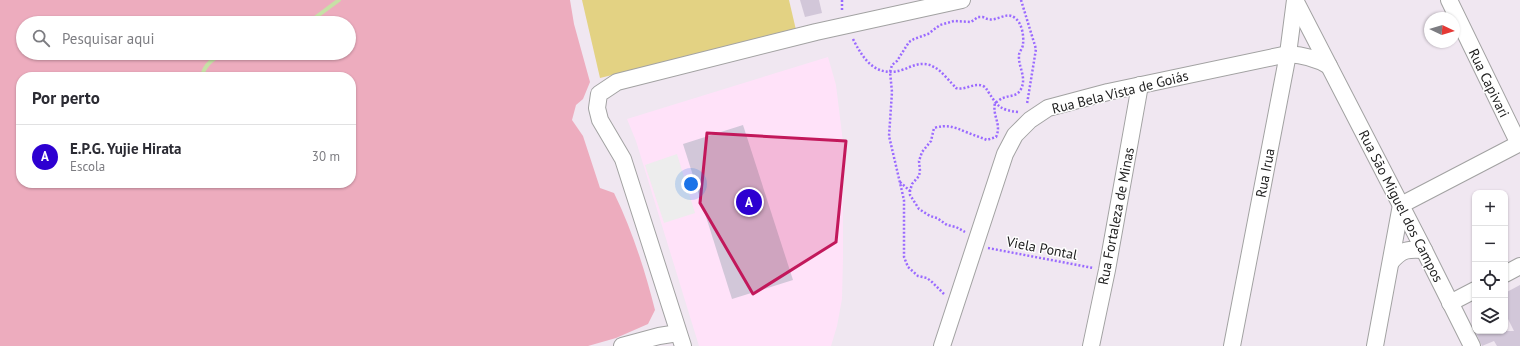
<!DOCTYPE html>
<html lang="pt">
<meta charset="utf-8">
<style>
:root{--surface:#fff;--page:#f2f2f3;--text:#2b2b33;--muted:#7c7c81;--line:#e1e1e2;--accent:#2d00d1}
body{margin:0;font-family:"PT Sans",sans-serif;background:var(--page);color:var(--text)}
.controls{position:absolute;right:12px;bottom:12px;display:grid;overflow:hidden;border-radius:8px;box-shadow:0 1px 3px #0004}
.controls button{width:36px;height:36px;display:grid;place-items:center;padding:0;border:0;border-bottom:1px solid var(--line);background:var(--surface);color:var(--text);font:20px sans-serif}
.compass{position:absolute;left:1424px;top:12px;width:36px;height:36px;border-radius:50%;background:var(--surface);box-shadow:0 1px 3px #0004;rotate:94deg}
.you{position:absolute;left:691px;top:184px;width:14px;height:14px;margin:-10px;border:3px solid #fff;border-radius:50%;background:#1a73e8;box-shadow:0 0 0 6px #1a73e833}
.badge{display:grid;place-items:center;width:26px;height:26px;border-radius:50%;background:var(--accent);color:#fff;font-size:13px;font-weight:700}
.pin{position:absolute;translate:-50% -50%;border:2px solid #fff;box-shadow:0 1px 4px #0006}
.list{margin:0;padding:0;list-style:none}
h2{display:flex;justify-content:space-between;align-items:center;height:52px;margin:0;padding:0 16px;font-size:17px}
h2 small{font-size:13px;font-weight:400;color:var(--muted)}
.list li{display:grid;grid-template-columns:26px 1fr auto;gap:12px;align-items:center;box-sizing:border-box;height:64px;padding:0 16px;border-top:1px solid var(--line)}
.list b{display:block;font-size:15px;white-space:nowrap}
.list p{margin:0;font-size:13px;white-space:nowrap;color:var(--muted)}
.list em{font-size:13px;font-style:normal;color:var(--muted)}
.icon{flex:none;width:22px;height:22px;fill:none;stroke:currentColor;stroke-width:2;stroke-linecap:round;stroke-linejoin:round}
.map{position:relative;flex:none;width:1520px;height:346px;overflow:hidden}
.search{position:absolute;background:var(--surface);box-shadow:0 1px 3px #0004;left:16px;top:16px;width:340px;height:44px;display:flex;align-items:center;gap:10px;box-sizing:border-box;padding:0 14px;border-radius:22px;color:var(--muted);font-size:15px}
.panel{position:absolute;background:var(--surface);box-shadow:0 1px 3px #0004;left:16px;top:72px;width:340px;height:116px;border-radius:16px}
.map>svg:first-child{display:block}
.education{fill:#ffe2f9}
.grass{fill:#edacbe;fill-rule:evenodd}
.pitch{fill:#e3d283}
.parking{fill:#ededed}
.lines{fill:none;stroke-linecap:round;stroke-linejoin:round}
.stream{stroke:#c7e0a6;stroke-width:4}
.building{fill:#d2c7d9}
.street-casing{stroke:#a2a2a2;stroke-width:18}
.path{stroke:#9a6aff;stroke-width:2.5;stroke-dasharray:2 2;stroke-linecap:butt}
.street{stroke:#fff;stroke-width:16}
.marked{fill:#c2185b;fill-opacity:0.2;stroke:#c2185b;stroke-width:3;stroke-linejoin:round}
.labels{text-anchor:middle;stroke-width:3;stroke-linejoin:round;paint-order:stroke}
.street-label{font-size:14px;fill:#212121;stroke:#fff}
</style>
<div class="map">
<svg width="1520" height="346" viewBox="0 0 1520 346">
<rect width="100%" height="100%" fill="#f0e7f1"/>
<!-- education -->
<path class="education" d="M 828,57 L 836,85 L 843,142 L 843,257 L 842,299 L 837,326 L 831,346 L 699,346 L 636,141 L 627,119 Z"/>
<!-- grass -->
<path class="grass" d="M 0,0 L 570,0 L 574,24 L 590,82 L 583,99 L 576,105 L 572,120 L 583,136 L 600,188 L 614,193 C 632,230 645,270 655,310 L 648,324 L 616,338 L 588,346 L 0,346 ZM 23,23 L 349,23 L 349,53 L 23,53 ZM 21,77 L 351,77 L 351,183 L 21,183 Z"/>
<!-- pitch -->
<path class="pitch" d="M 582,0 L 789,0 L 796,30 L 600,78 Z"/>
<!-- parking -->
<path class="parking" d="M 677,154 L 695,213 L 664,223 L 645,165 Z"/>
<g class="lines">
<!-- stream -->
<g class="stream">
<path d="M 308,23 L 339,0"/>
<path d="M 202,77 C 204,64 214,58 225,53"/>
</g>
</g>
<!-- building -->
<g class="building">
<path d="M 800,0 L 819,0 L 822,13 L 805,17 Z"/>
<path d="M 743,125 L 793,280 L 732,299 L 683,144 Z"/>
<path d="M 1520,285 L 1520,346 L 1497,346 L 1494,341 L 1482,346 L 1475,331 L 1514,331 L 1505,313 L 1505,293 Z"/>
</g>
<g class="lines">
<defs>
<g id="street">
<path d="M 1295,0 L 1424,250 L 1472,346"/>
<path d="M 1449,0 L 1519,144"/>
<path d="M 1401,205 L 1520,143"/>
<path d="M 1391,262 C 1402,249 1408,249 1424,250"/>
<path d="M 1505,274 L 1520,266"/>
<path d="M 1450,303 L 1475,290"/>
<path d="M 622,346 L 659,336 L 678,333"/>
<path d="M 683,346 L 623,159 L 600,120 L 597,108 L 599,94 L 617,82 L 816,32 L 962,0"/>
<path d="M 942,346 L 1005,154 L 1015,135 L 1030,120 L 1048,108 L 1108,92 L 1288,54 C 1304,55 1316,58 1329,66"/>
<path d="M 1091,346 L 1107,270 L 1140,85"/>
<path d="M 1232,346 L 1288,54 L 1295,0"/>
<path d="M 1375,346 L 1401,205"/>
</g>
</defs>
<!-- street casing -->
<use href="#street" class="street-casing"/>
<!-- path -->
<g class="path">
<path d="M 842,0 L 842,12"/>
<path d="M 1021,0 L 1036,49 L 1027,104"/>
<path d="M 853,39 C 864,61 877,79 905,69 C 914,65 924,61 934,67 C 941,70 951,83 956,88 C 965,91 974,82 983,86 C 986,87 987,90 989,93 C 998,107 1001,110 1018,112"/>
<path d="M 900,182 L 910,191"/>
<path d="M 988,248 L 1093,268"/>
<path d="M 944,294 L 932,282 L 927,278 L 918,276 L 908,267 L 904,257 L 904,200 L 889,136 L 892,92 L 890,72 L 892,65 L 897,61 L 909,42 L 914,39 L 928,34 L 940,25 L 954,21 L 971,22 L 978,17 L 983,17 C 995,25 1005,10 1015,18 C 1022,23 1024,36 1023,44 C 1023,48 1019,52 1019,55 C 1018,67 1027,77 1021,89 C 1017,97 1010,95 1003,98 C 1000,99 997,102 995,103 C 992,116 1002,124 996,137 L 987,140 C 980,137 973,135 966,132 C 954,127 947,124 934,128 L 931,141 L 922,152 L 919,161 L 920,171 L 919,176 L 912,184 L 910,191 L 910,195 L 919,209 L 930,216 L 937,218 L 947,225 L 956,227 L 965,232"/>
</g>
<!-- street -->
<use href="#street" class="street"/>
</g>
<!-- marked area -->
<path class="marked" d="M 707,133 L 846,141 L 836,242 L 753,294 L 700,203 Z"/>
<g class="labels">
<!-- street labels -->
<g class="street-label">
<text transform="translate(1489 83) rotate(64)" y="5">Rua Capivari</text>
<text transform="translate(1120 92) rotate(-14)" y="5">Rua Bela Vista de Goiás</text>
<text transform="translate(1265 173) rotate(-79)" y="5">Rua Irua</text>
<text transform="translate(1401 206) rotate(63)" y="5">Rua São Miguel dos Campos</text>
<text transform="translate(1116 216) rotate(-79)" y="5">Rua Fortaleza de Minas</text>
<text transform="translate(1042 248) rotate(11)" y="5">Viela Pontal</text>
</g>
</g>
</svg>
<div class="controls">
<button>+</button>
<button>−</button>
<button><svg class="icon" aria-label="locate" viewBox="0 0 24 24"><circle cx="12" cy="12" r="6"/><path d="M12 2v4M12 18v4M2 12h4M18 12h4"/></svg></button>
<button><svg class="icon" aria-label="layers" viewBox="0 0 24 24"><path d="M12 4l9 5-9 5-9-5zM3 14l9 5 9-5"/></svg></button>
</div>
<svg class="compass" viewBox="-18 -18 36 36"><path d="M0-13l5 13h-10z" fill="#e53935"/><path d="M0 13l5-13h-10z" fill="#7c7c81"/></svg>
<div class="you"></div>
<div class="pin badge" style="left:749px;top:202px">A</div>
<div class="search"><svg class="icon" aria-label="search" viewBox="0 0 24 24"><circle cx="10" cy="10" r="6"/><path d="M15 15l6 6"/></svg>Pesquisar aqui</div>
<section class="panel">
<h2>Por perto<small></small></h2>
<ul class="list">
<li><span class="badge">A</span><div><b>E.P.G. Yujie Hirata</b><p>Escola</p></div><em>30 m</em></li>
</ul>
</section>
</div>
